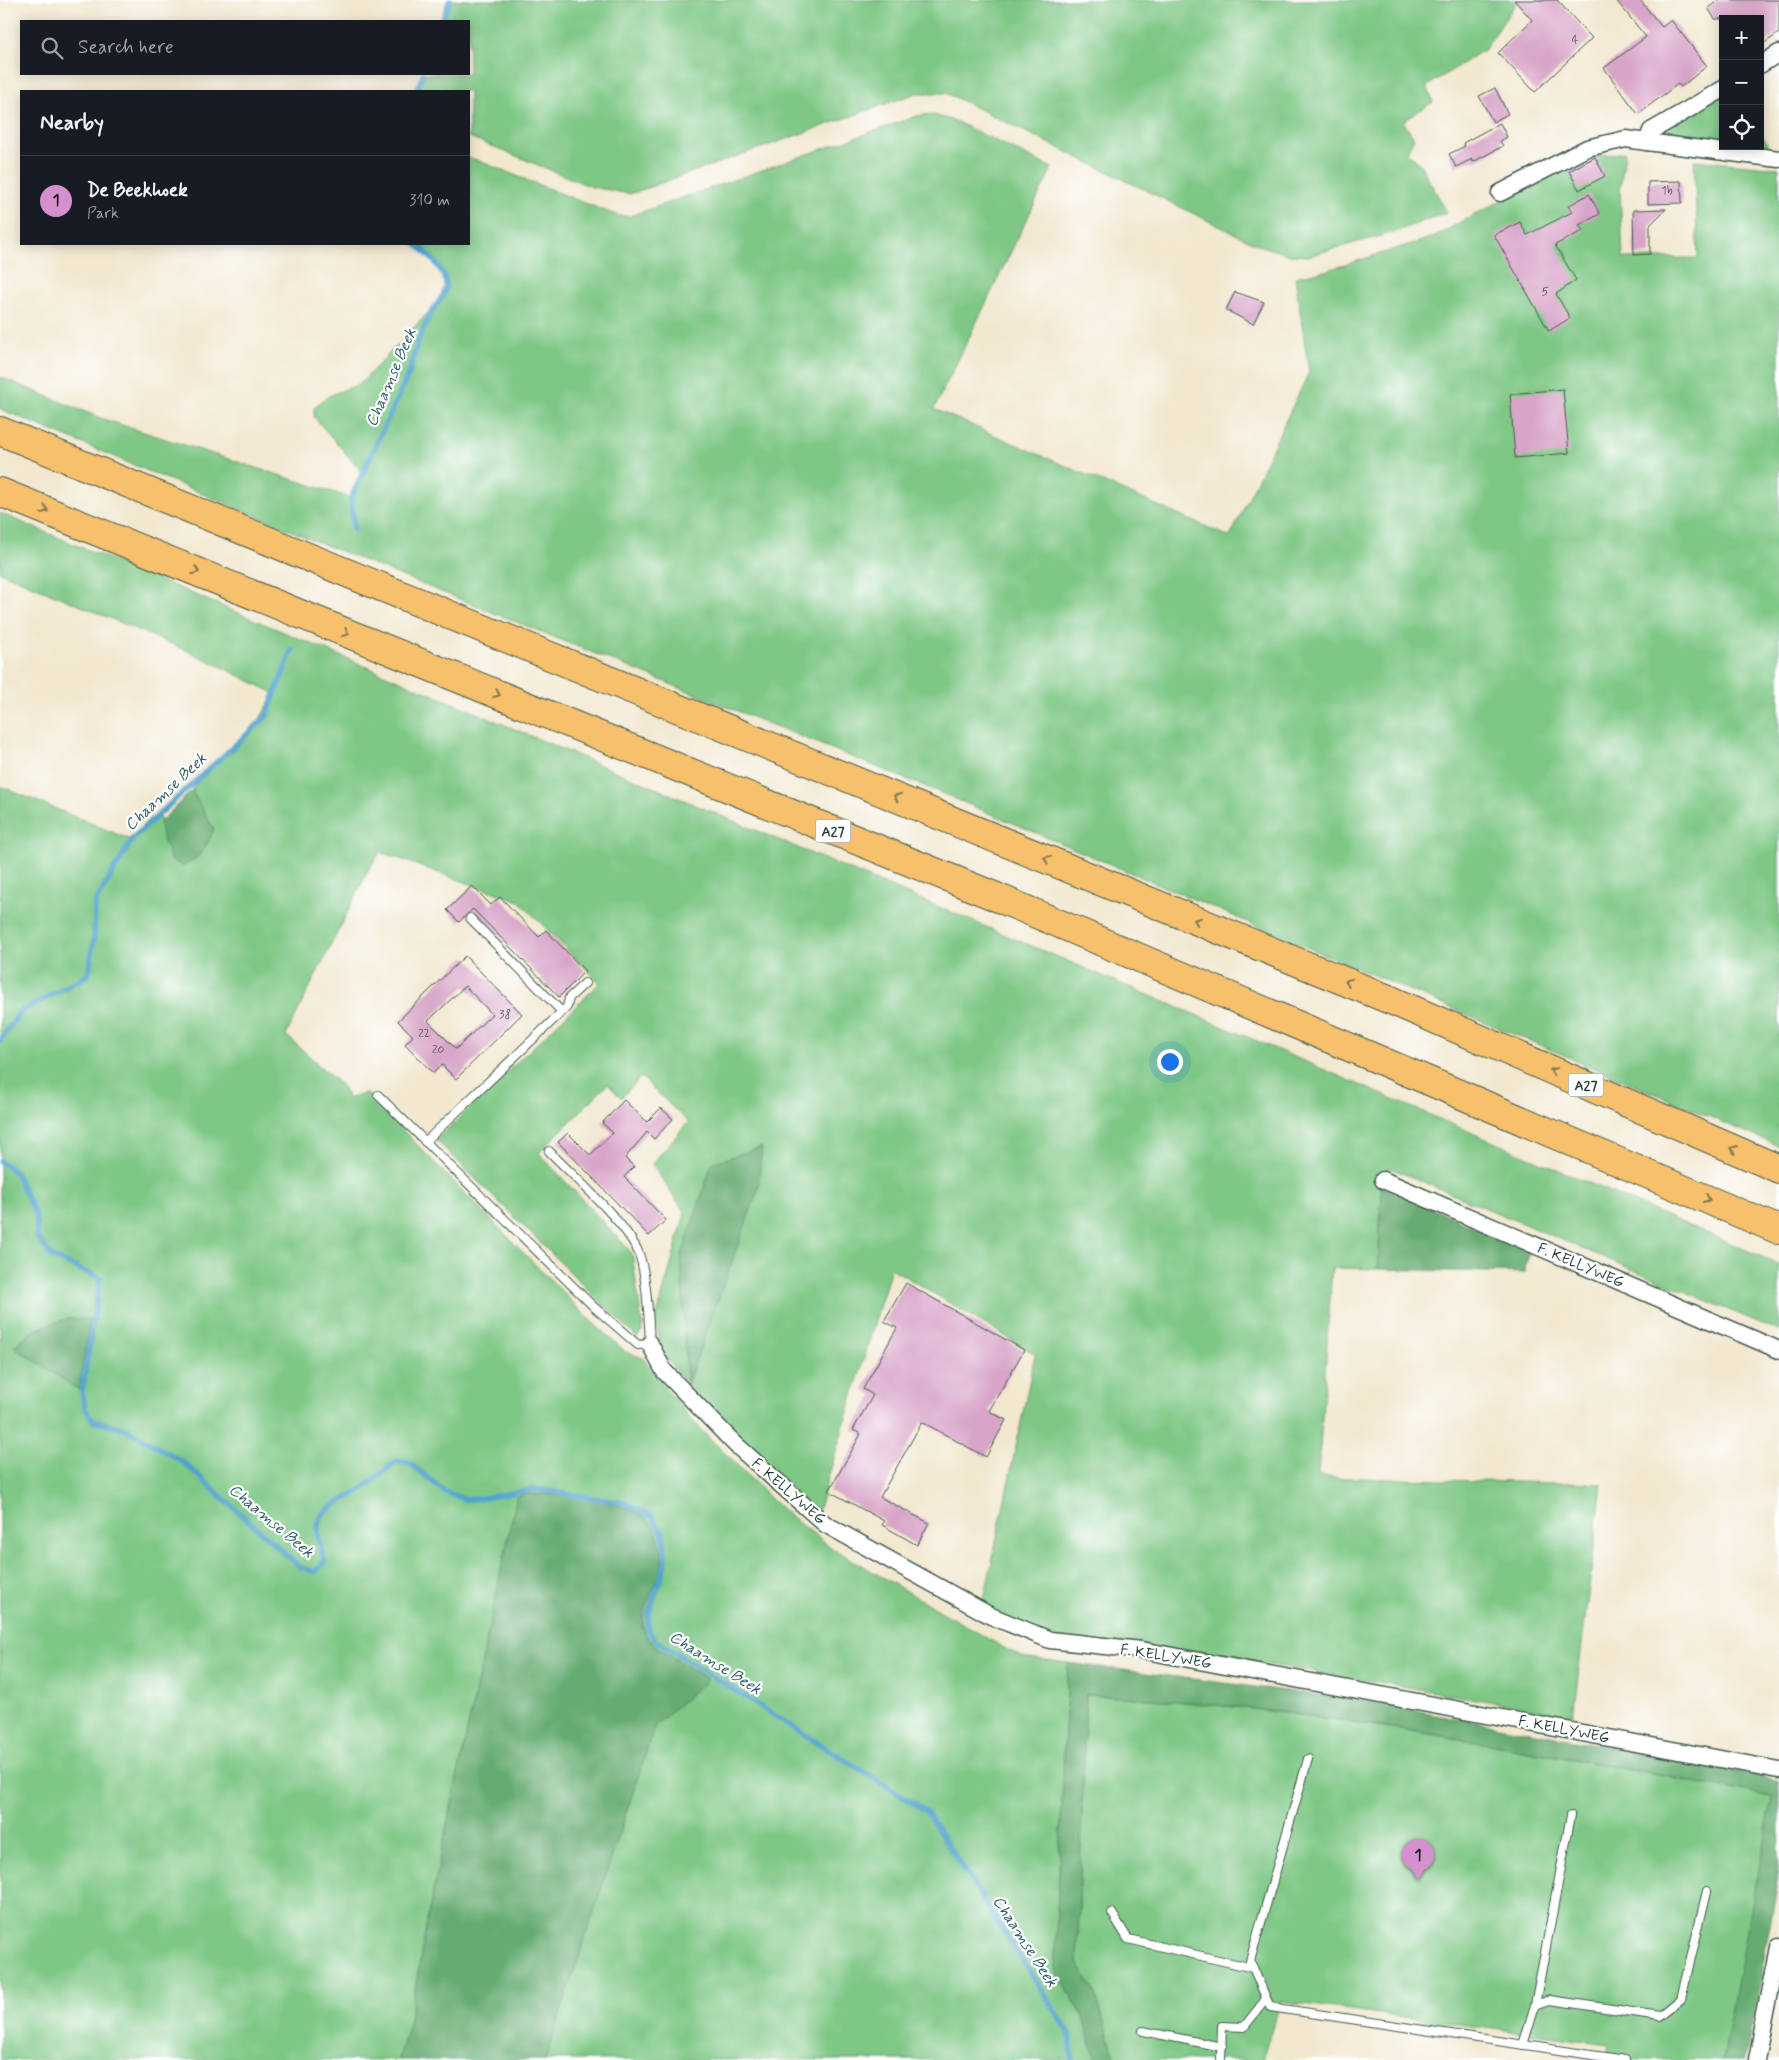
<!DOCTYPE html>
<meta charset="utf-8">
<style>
:root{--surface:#171b24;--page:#20242c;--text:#f1f3f6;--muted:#9ea1a6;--line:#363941;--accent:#d690ce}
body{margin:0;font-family:Mynerve,sans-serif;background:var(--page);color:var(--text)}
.controls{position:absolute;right:15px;top:15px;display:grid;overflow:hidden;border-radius:0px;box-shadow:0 2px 12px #0003}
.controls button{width:45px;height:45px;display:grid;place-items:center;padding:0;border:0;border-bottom:1px solid var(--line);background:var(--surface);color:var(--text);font:25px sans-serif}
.you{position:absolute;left:1169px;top:1061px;width:18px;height:18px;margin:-12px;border:4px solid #fff;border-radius:50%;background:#1a73e8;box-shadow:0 0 0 8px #1a73e833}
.badge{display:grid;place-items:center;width:32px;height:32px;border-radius:50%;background:var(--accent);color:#111;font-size:16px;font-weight:700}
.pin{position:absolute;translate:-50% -41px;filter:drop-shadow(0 1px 2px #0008)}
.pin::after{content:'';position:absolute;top:26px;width:18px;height:15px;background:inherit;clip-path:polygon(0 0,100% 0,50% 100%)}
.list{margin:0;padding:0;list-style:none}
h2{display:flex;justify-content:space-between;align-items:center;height:65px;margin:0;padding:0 20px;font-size:21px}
h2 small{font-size:16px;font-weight:400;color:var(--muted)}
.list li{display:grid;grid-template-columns:32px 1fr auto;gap:15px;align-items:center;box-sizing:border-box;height:90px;padding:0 20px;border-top:1px solid var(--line)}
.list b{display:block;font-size:19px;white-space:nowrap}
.list p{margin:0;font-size:16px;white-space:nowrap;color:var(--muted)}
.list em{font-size:16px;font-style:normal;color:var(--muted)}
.icon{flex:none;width:28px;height:28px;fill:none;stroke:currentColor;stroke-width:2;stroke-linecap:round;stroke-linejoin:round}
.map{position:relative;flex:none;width:1779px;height:2060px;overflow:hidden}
.search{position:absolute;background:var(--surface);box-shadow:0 2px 12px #0003;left:20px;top:20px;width:450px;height:55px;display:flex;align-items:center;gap:12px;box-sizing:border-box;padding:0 18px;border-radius:0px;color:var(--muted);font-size:19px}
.panel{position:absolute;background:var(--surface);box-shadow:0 2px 12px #0003;left:20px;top:90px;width:450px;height:155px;border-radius:0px}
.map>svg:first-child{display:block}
.green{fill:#7ec785;stroke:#4e825c}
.forest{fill:#66ac72;stroke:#427453}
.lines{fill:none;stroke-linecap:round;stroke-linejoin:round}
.stream{stroke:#51a3cc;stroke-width:5.5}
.building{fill:#d8a4c8;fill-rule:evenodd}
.service-casing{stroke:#3f574b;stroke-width:10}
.minor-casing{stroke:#3f574b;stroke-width:19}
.motorway-casing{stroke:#3f574b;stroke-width:30}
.service{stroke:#fff;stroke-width:8}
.minor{stroke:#fff;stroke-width:16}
.motorway{stroke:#f7c06c;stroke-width:28}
.oneway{stroke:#80784d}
.labels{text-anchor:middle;stroke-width:4.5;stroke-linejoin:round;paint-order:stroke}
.number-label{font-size:12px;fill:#4d5759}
.shield{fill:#fff;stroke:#627771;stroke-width:1}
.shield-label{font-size:14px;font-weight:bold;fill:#1f3d34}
.street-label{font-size:15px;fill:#1f3d34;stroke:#fff}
.water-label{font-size:16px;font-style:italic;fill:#306169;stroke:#fff}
</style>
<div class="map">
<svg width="1779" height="2060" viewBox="0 0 1779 2060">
<rect width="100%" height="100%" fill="#fff"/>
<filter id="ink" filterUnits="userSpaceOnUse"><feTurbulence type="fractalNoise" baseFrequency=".02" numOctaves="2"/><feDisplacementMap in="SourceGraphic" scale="10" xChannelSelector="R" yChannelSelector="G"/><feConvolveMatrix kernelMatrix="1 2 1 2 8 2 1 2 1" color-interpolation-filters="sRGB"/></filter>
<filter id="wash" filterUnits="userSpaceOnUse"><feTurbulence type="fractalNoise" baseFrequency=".0096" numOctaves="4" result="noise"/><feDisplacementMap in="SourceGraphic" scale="20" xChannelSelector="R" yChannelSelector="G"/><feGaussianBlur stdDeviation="1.12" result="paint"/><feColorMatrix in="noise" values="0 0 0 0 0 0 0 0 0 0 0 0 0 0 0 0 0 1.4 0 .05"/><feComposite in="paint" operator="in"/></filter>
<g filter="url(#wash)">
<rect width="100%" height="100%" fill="#f2e8d0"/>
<!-- green -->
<g class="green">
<path d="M 450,0 L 1518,0 L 1485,49 L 1427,86 L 1433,102 L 1403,121 L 1414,138 L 1407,152 L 1420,164 L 1447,212 L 1395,232 L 1308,256 L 1290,255 L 1258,245 L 946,93 L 917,93 L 630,194 L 592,187 L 469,137 L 469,91 L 417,91 L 423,74 L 469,74 L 469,21 L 442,21 Z"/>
<path d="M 1723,95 L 1723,146 L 1760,146 L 1760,132 L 1773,153 L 1671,140 L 1666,137 L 1664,133 L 1667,128 Z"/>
<path d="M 931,114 L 957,122 L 1052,168 L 934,409 L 1230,537 L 1309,372 L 1295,277 L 1325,271 L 1431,238 L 1580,159 L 1625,152 L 1620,189 L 1623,258 L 1698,258 L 1694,160 L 1779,168 L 1779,1146 L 951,797 L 330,547 L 0,409 L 0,377 L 103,419 L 351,498 L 363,473 L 314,417 L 314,408 C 326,393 345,391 361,383 L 439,301 C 442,296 446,291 446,286 C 446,270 427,253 416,244 L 469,244 L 469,157 L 600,209 L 619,216 L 630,216 L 917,116 Z"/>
<path d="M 0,513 L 1196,1015 L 1779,1264 L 1779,1331 L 1388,1167 L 1382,1187 L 1378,1269 L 1332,1268 L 1318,1477 L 1602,1484 L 1573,1716 L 1384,1683 L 1252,1662 L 1042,1641 L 981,1614 L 1035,1354 L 891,1268 L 817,1515 L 687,1385 L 665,1356 L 655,1322 L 685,1213 L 652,1164 L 688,1122 L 641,1077 L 621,1098 L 608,1084 L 539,1153 L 632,1253 L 643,1331 L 637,1338 L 436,1140 L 600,983 L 519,901 L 380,852 L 370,867 L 286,1035 L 344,1088 L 347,1099 L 366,1093 L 594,1324 L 626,1352 L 643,1358 L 670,1394 L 700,1429 L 784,1511 L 832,1548 L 1004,1648 L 1022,1657 L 1068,1663 L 1055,1960 L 1057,1973 L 1082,2014 L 1096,2060 L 545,2060 L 655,1725 L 708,1679 L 652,1644 C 636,1626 645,1609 654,1589 L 558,1494 L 517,1496 L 428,1916 L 409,2023 L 399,2060 L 0,2060 L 0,786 L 129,839 L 150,818 L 160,818 L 162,836 L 214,829 L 193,793 C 193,781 207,773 215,766 C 246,741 256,729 274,693 L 195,654 L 0,572 Z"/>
<path d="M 1086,1695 C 1318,1707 1545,1754 1773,1797 L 1723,2060 L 1606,2060 L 1609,2044 L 1281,2001 L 1262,2060 L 1116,2060 L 1095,1993 L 1077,1963 Z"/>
</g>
<!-- forest -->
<g class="forest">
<path d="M 193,789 L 193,793 L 214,829 C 207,846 200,859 183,866 L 171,860 L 162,836 L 160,822 Z"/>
<path d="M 762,1147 L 758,1190 L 687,1385 L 681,1258 L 712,1163 Z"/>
<path d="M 1382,1187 L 1530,1251 L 1524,1273 L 1378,1269 Z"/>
<path d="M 67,1319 L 90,1319 L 79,1390 L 14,1347 C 29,1330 46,1325 67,1319 Z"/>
<path d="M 527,1494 C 561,1494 617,1498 646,1518 C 657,1527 663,1550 662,1564 C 660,1585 637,1607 643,1629 C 647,1647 692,1668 708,1679 L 655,1725 L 545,2060 L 399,2060 L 409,2023 L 428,1916 L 517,1496 Z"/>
<path d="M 1068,1663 L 1372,1702 L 1779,1779 L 1779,1877 L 1745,2060 L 1723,2060 L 1772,1797 C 1545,1754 1318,1706 1086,1695 L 1077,1963 L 1095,1993 L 1116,2060 L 1096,2060 L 1082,2014 L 1057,1973 L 1055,1959 Z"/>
</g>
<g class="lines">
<!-- stream -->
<g class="stream">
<path d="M 442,21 L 450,0"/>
<path d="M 416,91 L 423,74"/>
<path d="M 354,530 L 351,498 L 410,371 C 414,350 421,332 431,313 C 435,305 445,297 446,287 C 447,271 427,253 416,244"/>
<path d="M 0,1041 L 20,1012 L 88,975 L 94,939 L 95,903 L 133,838 L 266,717 L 292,650"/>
<path d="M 0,1161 L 15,1172 L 36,1216 L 37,1237 L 52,1257 L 100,1278 L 82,1391 L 85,1408 L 93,1421 L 125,1428 L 183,1462 L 300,1567 L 315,1572 L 325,1561 C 308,1513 321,1513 359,1491 C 372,1483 384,1471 396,1461 L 411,1464 L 445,1492 L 464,1499 L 478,1499 L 535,1489 L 625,1503 L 651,1516 L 663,1534 L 666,1562 L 648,1615 L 648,1630 L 655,1640 L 926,1811 L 1069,2032 L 1073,2060"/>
</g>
</g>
<g id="blocks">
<!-- building -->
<g class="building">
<path d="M 1514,0 L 1557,0 L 1592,38 L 1535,92 L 1498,53 L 1532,20 Z"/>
<path d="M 1616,0 L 1640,0 L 1662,27 L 1671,20 L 1707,66 L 1681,87 L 1678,84 L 1638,114 L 1604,68 L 1646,37 Z"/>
<path d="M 1719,0 L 1779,0 L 1779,33 L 1760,46 L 1760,19 L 1715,19 L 1708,8 Z"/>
<path d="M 1495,88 L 1508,114 L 1493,122 L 1479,96 Z"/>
<path d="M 1500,123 L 1507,137 L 1500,141 L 1503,146 L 1473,162 L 1472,159 L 1456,167 L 1449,154 L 1465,146 L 1463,143 Z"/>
<path d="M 1595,157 L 1605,176 L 1579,190 L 1569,171 Z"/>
<path d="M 1681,181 L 1682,203 L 1648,204 L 1648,182 Z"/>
<path d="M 1589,194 L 1600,214 L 1579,225 L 1583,231 L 1555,245 L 1576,280 L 1556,294 L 1570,318 L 1549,331 L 1494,235 L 1520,222 L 1527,235 L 1572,212 L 1568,206 Z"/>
<path d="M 1666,209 L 1650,225 L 1650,254 L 1634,255 L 1633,210 Z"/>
<path d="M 1235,292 L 1264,302 L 1253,324 L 1226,310 Z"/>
<path d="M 1563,389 L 1569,453 L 1515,458 L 1510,394 Z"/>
<path d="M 472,886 L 491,905 L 500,897 L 539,937 L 546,930 L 585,971 L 559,997 L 473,909 L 459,922 L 447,910 Z"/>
<path d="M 465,956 L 522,1014 L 456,1079 L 442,1065 L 433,1073 L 405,1044 L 413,1036 L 398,1021 ZM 465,986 L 492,1014 L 456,1049 L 428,1021 Z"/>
<path d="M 624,1100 L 647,1122 L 661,1108 L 673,1119 L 654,1139 L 647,1132 L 625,1158 L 634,1167 L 624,1177 L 666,1220 L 649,1236 L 558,1142 L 568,1133 L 590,1155 L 613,1133 L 602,1123 Z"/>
<path d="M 906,1283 L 1024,1350 L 989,1411 L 1006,1420 L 986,1457 L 922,1422 L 880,1497 L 929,1523 L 917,1545 L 882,1525 L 884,1521 L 829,1491 L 861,1434 L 853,1430 L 873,1395 L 863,1389 L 897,1328 L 884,1321 Z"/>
</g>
</g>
</g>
<g filter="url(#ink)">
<use href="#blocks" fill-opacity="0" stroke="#3f574b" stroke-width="1"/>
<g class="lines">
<defs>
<g id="service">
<path d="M 470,918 L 562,1012"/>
<path d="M 378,1095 L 594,1307 L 638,1345 L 650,1344 C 649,1321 647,1275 639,1254 C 628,1224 573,1176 549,1151"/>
<path d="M 425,1142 L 567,1007 L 569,998 L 585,983"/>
<path d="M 1308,1759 L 1250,1961 L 1270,2007 L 1625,2060"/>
<path d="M 1112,1913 L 1128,1939 L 1253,1968"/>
<path d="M 1535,2005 L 1550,2000 L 1660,2016 L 1681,1999 L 1707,1891"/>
<path d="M 1143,2031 L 1222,2047"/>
<path d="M 1523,2045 L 1535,2005 L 1571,1815"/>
<path d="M 1221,2060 L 1222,2026 L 1244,2027 L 1266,1999"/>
</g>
<g id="minor">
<path d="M 1760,65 L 1779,53"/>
<path d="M 1647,142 L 1779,159"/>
<path d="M 1500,193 L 1587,148 L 1626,139 L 1647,142 L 1651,131 L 1723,89"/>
<path d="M 1383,1180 L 1779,1350"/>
<path d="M 650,1344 L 664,1371 L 735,1444 L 825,1524 L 991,1616 L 1050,1640 L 1141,1650 L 1779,1770"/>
<path d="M 1757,2060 L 1779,1947"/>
</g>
<g id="motorway">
<path d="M 0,431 L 1393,1001 L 1779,1169"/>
<path d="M 0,492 L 994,896 L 1779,1230"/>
</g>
</defs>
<!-- service casing -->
<use href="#service" class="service-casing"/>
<!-- minor casing -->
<use href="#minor" class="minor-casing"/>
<!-- motorway casing -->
<use href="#motorway" class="motorway-casing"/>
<!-- service -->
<use href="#service" class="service"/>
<!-- minor -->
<use href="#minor" class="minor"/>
<!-- motorway -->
<use href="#motorway" class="motorway"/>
</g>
<!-- one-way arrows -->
<defs><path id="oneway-chevron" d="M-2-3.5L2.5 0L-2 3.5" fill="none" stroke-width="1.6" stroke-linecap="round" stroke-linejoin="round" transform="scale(1.25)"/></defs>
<g class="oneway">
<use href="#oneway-chevron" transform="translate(45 510) rotate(22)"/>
<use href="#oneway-chevron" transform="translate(196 571) rotate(22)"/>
<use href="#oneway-chevron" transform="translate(346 633) rotate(22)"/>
<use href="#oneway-chevron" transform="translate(497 694) rotate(22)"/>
<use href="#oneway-chevron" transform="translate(897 797) rotate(-158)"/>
<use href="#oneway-chevron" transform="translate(1047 859) rotate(-158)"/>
<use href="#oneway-chevron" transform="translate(1197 921) rotate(-158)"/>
<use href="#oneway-chevron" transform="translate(1348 982) rotate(-158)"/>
<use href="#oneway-chevron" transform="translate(1553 1071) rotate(-157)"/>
<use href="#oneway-chevron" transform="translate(1734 1149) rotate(-157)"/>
<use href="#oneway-chevron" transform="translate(1707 1199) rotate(24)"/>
</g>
</g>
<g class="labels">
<!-- number labels -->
<g class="number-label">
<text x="1575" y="43">4</text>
<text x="1667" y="194">1b</text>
<text x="1545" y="295">5</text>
<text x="505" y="1018">38</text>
<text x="424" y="1037">22</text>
<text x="438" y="1053">20</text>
</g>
<!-- shield labels -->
<g class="shield">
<rect x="815.5" y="819.5" width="35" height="23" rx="4"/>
<rect x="1568.5" y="1073.5" width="35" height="23" rx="4"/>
</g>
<g class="shield-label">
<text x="833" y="836">A27</text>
<text x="1586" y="1090">A27</text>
</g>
<!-- street labels -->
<g class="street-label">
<text transform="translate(1581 1265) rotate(23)" y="5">F. KELLYWEG</text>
<text transform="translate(789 1491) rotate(41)" y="5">F. KELLYWEG</text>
<text transform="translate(1166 1656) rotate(9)" y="5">F. KELLYWEG</text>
<text transform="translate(1564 1729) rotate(11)" y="5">F. KELLYWEG</text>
</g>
<!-- water labels -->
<g class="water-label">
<text transform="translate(390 377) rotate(-67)" y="6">Chaamse Beek</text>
<text transform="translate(165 791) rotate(-43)" y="6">Chaamse Beek</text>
<text transform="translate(272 1520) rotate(40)" y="6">Chaamse Beek</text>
<text transform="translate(716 1662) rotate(32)" y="6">Chaamse Beek</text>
<text transform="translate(1026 1941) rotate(57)" y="6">Chaamse Beek</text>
</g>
</g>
</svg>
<div class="controls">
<button>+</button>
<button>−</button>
<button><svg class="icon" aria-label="locate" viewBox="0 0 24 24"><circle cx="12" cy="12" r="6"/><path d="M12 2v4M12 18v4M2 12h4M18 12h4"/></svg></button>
</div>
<div class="you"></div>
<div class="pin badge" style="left:1418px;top:1880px">1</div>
<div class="search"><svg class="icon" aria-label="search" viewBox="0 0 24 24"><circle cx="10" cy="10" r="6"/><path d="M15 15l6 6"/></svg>Search here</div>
<section class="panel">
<h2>Nearby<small></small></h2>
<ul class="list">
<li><span class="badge">1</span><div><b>De Beekhoek</b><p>Park</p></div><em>310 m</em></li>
</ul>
</section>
</div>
